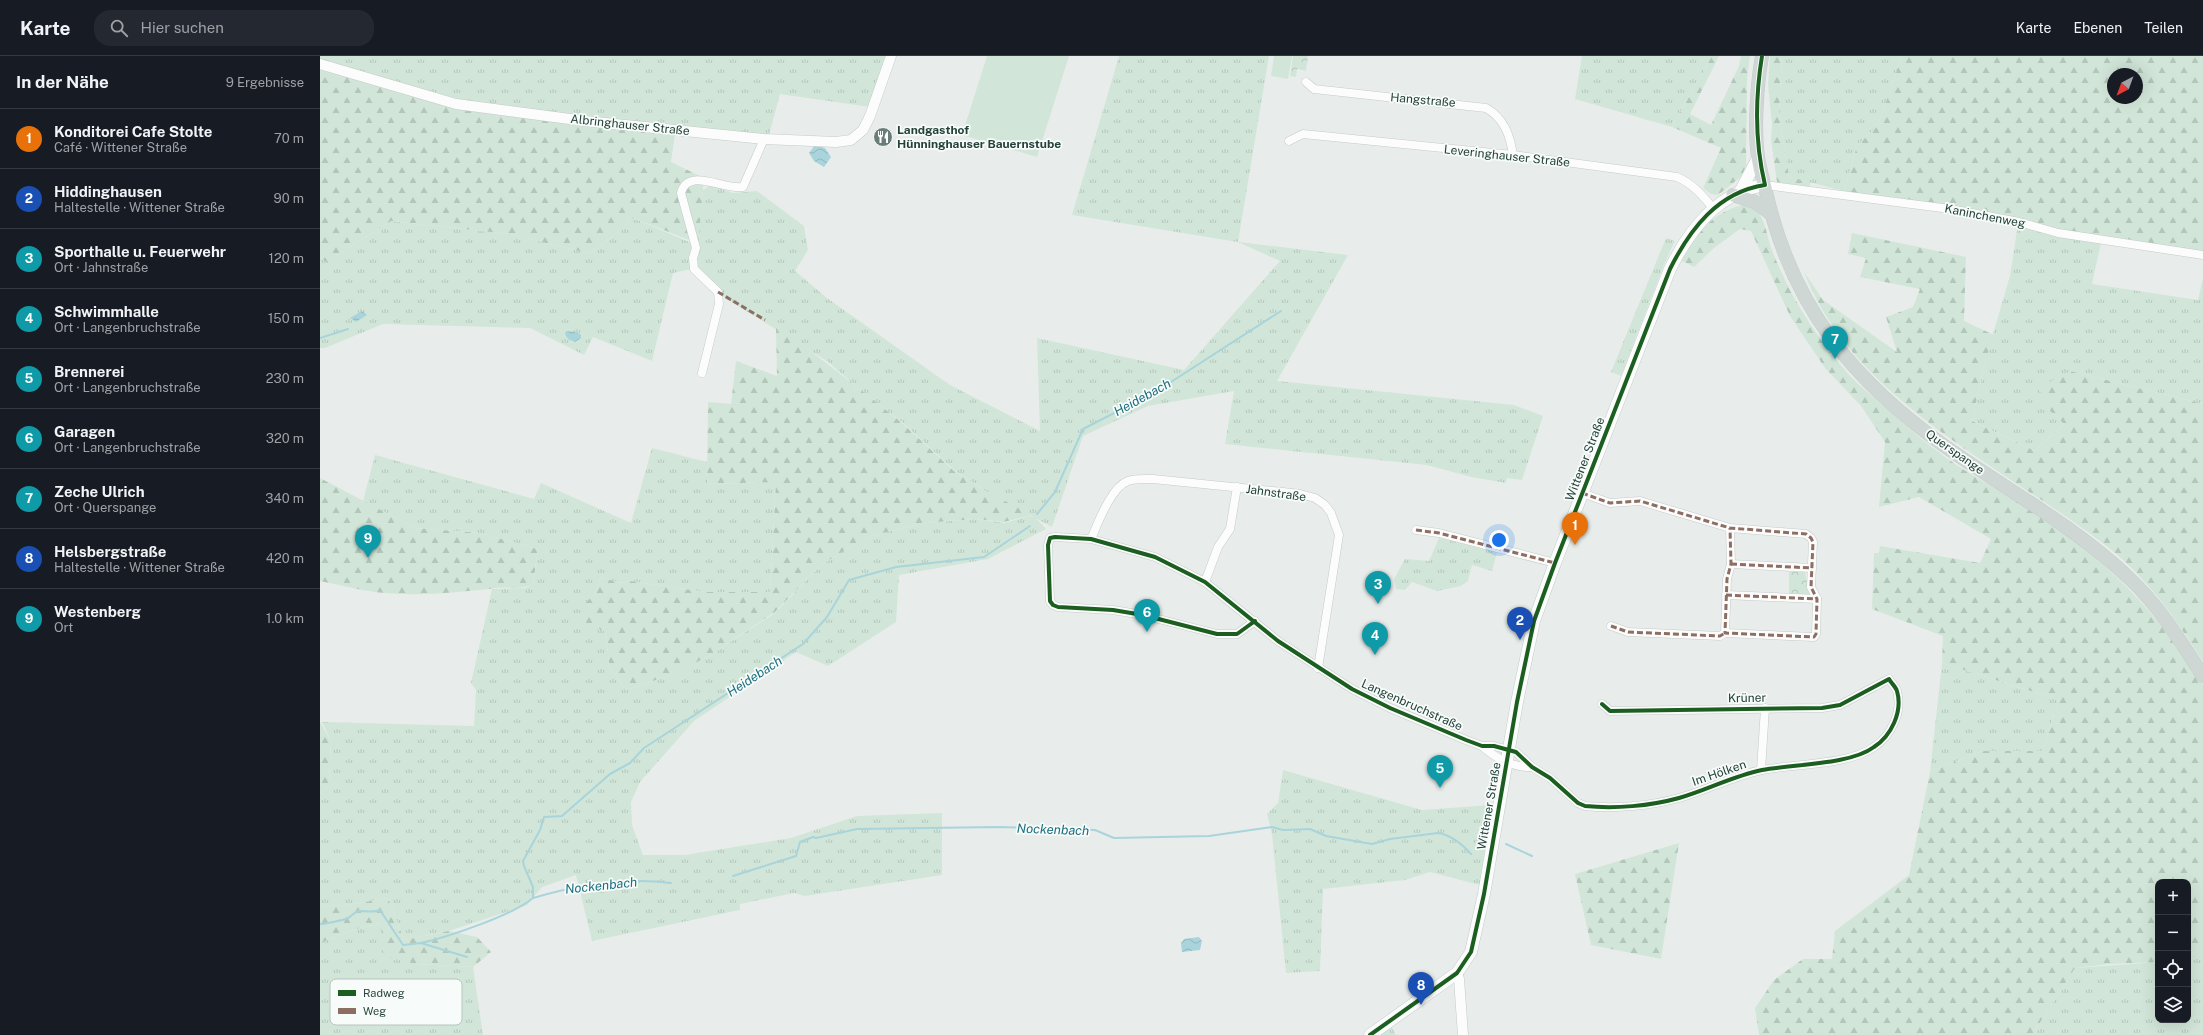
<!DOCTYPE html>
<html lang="de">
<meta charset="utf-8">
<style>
:root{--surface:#171b24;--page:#242831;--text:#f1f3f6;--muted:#9ea1a6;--line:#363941;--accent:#b45309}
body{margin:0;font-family:"Public Sans",sans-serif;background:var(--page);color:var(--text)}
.controls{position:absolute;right:12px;bottom:12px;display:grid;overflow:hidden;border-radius:8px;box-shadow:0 4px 16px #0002}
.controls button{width:36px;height:36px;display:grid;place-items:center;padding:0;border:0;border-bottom:1px solid var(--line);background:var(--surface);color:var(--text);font:20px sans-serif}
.compass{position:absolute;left:1787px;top:12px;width:36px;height:36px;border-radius:50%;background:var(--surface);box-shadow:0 4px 16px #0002;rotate:221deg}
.you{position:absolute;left:1179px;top:484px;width:14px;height:14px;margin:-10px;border:3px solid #fff;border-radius:50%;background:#1a73e8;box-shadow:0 0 0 6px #1a73e833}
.badge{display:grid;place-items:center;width:26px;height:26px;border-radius:50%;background:var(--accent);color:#fff;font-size:13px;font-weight:700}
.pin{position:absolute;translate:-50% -33px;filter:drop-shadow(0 1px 2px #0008)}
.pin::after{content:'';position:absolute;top:21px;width:14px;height:12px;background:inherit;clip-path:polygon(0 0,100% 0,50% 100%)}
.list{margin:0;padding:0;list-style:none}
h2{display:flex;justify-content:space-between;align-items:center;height:52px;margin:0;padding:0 16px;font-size:17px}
h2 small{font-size:13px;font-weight:400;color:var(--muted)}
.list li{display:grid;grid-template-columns:26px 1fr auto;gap:12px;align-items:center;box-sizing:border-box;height:60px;padding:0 16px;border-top:1px solid var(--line)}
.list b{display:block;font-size:15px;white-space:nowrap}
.list p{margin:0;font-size:13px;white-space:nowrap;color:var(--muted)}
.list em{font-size:13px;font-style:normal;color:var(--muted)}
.icon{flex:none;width:22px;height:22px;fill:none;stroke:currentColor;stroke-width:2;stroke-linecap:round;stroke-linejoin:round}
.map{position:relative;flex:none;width:1883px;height:979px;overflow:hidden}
header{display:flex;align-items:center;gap:24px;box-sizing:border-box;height:56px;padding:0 20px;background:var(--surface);border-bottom:1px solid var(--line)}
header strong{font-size:19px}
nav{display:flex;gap:22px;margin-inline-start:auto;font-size:14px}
.search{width:280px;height:36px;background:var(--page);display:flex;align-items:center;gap:10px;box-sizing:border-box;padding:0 14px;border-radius:16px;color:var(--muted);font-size:15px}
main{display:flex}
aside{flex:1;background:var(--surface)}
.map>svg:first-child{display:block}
.grass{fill:url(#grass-tufts)}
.forest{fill:url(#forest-firs);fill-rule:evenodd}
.park{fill:url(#park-crowns)}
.garden{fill:#d1e6d8}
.water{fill:url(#water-waves)}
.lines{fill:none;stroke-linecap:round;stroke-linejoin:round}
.stream{stroke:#a9d4db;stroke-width:2}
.minor-casing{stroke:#c5cac8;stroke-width:9}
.tertiary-casing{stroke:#c5cac8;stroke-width:11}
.secondary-casing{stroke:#c3cbc8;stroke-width:13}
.primary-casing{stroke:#c3ccc9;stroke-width:14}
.minor{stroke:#fcfcfc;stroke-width:8}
.tertiary{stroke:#fcfcfc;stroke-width:10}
.secondary{stroke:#fcfcfc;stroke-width:12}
.primary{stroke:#cfd7d5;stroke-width:13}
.quiet{stroke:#8d6e63;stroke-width:3;stroke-dasharray:6 3;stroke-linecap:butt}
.cycleway-casing{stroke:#f7fbf9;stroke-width:6}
.cycleway{stroke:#1b5e20;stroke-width:4}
.labels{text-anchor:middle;stroke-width:3.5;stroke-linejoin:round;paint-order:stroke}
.street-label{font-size:12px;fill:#24423a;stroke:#f7fbf9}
.poi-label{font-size:12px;font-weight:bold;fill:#24423a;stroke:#f7fbf9;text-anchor:start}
.water-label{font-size:13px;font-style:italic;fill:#1c6f80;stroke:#f7fbf9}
.key{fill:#f7fbf9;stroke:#b8c4c0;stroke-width:1}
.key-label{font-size:11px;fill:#24423a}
</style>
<header>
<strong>Karte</strong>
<div class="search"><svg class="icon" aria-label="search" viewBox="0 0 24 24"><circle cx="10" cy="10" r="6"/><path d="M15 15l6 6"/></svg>Hier suchen</div>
<nav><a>Karte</a><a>Ebenen</a><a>Teilen</a></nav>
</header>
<main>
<aside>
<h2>In der Nähe<small>9 Ergebnisse</small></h2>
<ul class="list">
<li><span class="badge" style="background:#e8710a">1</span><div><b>Konditorei Cafe Stolte</b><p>Café · Wittener Straße</p></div><em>70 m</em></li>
<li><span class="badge" style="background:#1a4fb4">2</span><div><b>Hiddinghausen</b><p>Haltestelle · Wittener Straße</p></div><em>90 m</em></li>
<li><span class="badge" style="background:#0f9aa8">3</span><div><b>Sporthalle u. Feuerwehr</b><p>Ort · Jahnstraße</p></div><em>120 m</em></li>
<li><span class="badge" style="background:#0f9aa8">4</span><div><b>Schwimmhalle</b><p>Ort · Langenbruchstraße</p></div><em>150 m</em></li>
<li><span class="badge" style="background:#0f9aa8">5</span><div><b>Brennerei</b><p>Ort · Langenbruchstraße</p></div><em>230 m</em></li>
<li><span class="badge" style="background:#0f9aa8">6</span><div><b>Garagen</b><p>Ort · Langenbruchstraße</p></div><em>320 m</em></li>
<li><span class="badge" style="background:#0f9aa8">7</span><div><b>Zeche Ulrich</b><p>Ort · Querspange</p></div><em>340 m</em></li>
<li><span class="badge" style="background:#1a4fb4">8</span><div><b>Helsbergstraße</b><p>Haltestelle · Wittener Straße</p></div><em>420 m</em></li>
<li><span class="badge" style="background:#0f9aa8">9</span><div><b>Westenberg</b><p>Ort</p></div><em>1.0 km</em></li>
</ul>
</aside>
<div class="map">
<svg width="1883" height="979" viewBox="0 0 1883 979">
<defs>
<pattern id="grass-tufts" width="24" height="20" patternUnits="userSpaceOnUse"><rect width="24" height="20" fill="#d1e6d8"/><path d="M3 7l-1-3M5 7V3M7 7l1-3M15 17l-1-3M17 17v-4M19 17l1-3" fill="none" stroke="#b3c6ba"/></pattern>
<pattern id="forest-firs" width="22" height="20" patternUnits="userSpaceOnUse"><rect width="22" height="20" fill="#d1e6d8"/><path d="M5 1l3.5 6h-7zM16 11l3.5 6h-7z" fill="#b3c6ba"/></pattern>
<pattern id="park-crowns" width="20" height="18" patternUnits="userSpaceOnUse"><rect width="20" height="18" fill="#d1e6d8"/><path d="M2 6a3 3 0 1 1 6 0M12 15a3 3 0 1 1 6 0" fill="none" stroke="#b3c6ba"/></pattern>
<pattern id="water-waves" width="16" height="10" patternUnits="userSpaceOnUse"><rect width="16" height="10" fill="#a9d4db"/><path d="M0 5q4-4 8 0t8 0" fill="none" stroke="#91b7bd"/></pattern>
</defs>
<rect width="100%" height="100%" fill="#e8edeb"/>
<!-- grass -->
<g class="grass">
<path d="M 0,0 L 568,0 L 550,51 L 460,38 L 449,79 L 211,56 L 142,44 L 0,4 Z"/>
<path d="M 799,0 L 949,0 L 918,186 L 1028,199 L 957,325 L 1194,349 L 1223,360 L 1202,424 L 1187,422 L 1186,427 L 1151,421 L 1107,409 L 905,388 L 914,335 L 828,350 L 763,380 L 732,471 L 664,434 L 635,415 L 582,366 L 546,339 L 507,305 L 405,242 L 396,231 L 375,212 L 383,134 L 390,129 L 413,137 L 437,135 L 484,170 L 488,194 L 475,215 L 507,242 L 630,329 L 720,375 L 717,282 L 864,314 L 960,205 L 918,186 L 752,159 Z"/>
<path d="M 1262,0 L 1392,0 L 1352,71 L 1255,43 Z"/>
<path d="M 1462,0 L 1582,0 L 1558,69 L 1537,90 L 1524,135 L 1469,121 L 1459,59 Z"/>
<path d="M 313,162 L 374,188 L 369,206 L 372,213 L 353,217 L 332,305 L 273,281 L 264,299 L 210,272 L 63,268 L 5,292 L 0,292 L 0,202 L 6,206 L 71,165 L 189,178 L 271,198 Z"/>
<path d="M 1698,168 L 1781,187 L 1772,228 L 1878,244 L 1883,222 L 1883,348 L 1750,315 L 1728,353 L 1744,368 L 1715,395 L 1652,365 L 1665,305 L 1690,220 Z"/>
<path d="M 1346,182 L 1355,185 L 1345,206 L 1301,320 L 1291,316 Z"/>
<path d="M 332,392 L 387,406 L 387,428 L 456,426 L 450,536 L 385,536 L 310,525 L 300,527 L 281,521 L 275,538 L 265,547 L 285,576 L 290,613 L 306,634 L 351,619 L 387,601 L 455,557 L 501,509 L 547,481 L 603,467 L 657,463 L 685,467 L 709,460 L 715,461 L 726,473 L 668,503 L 579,519 L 576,566 L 508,610 L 476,596 L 374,665 L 320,726 L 311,746 L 312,769 L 323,799 L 365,799 L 471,782 L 537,760 L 622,757 L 622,819 L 485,840 L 474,837 L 420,848 L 420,854 L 272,885 L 256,819 L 222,831 L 207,849 L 129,875 L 84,884 L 68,842 L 23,850 L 0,849 L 0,737 L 9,729 L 11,685 L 2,666 L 154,670 L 156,634 L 151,627 L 172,533 L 205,532 L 213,528 L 218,493 L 160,477 L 95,472 L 43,445 L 55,399 L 214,443 L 221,427 L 311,467 Z"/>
<path d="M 1119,482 L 1177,496 L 1172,515 L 1152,509 L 1148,525 L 1141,530 L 1117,535 L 1092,526 L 1085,534 L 1076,533 L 1074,523 L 1085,503 L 1109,505 Z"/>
<path d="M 1622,607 L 1739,644 L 1722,695 L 1662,695 L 1610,716 Z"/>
<path d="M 963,714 L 1102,754 L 1171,749 L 1160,829 L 1110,816 L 1085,824 L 1003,833 L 1000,915 L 966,917 L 952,778 L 947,758 L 958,747 Z"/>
<path d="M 62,868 L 96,908 L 153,911 L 163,979 L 0,979 L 0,887 L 42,871 Z"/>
<path d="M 1883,894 L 1883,979 L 1712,979 L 1755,912 L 1838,906 L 1838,964 L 1868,964 L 1868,898 Z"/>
<path d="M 1071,970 L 1076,979 L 1056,979 Z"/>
</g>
<!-- forest -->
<g class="forest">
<path d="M 1392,0 L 1399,0 L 1370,58 L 1391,69 L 1419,10 L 1421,0 L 1430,0 L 1427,23 L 1426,109 L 1422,120 L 1398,139 L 1391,138 L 1383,132 L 1401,92 L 1352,71 Z"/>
<path d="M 1450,0 L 1462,0 L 1459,59 L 1469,121 L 1490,126 L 1490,131 L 1457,126 L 1451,84 L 1452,69 L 1448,28 Z"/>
<path d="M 1582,0 L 1883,0 L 1883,196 L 1737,174 L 1524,135 L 1537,90 L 1558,69 ZM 1793,18 L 1817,18 L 1817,42 L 1793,42 Z"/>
<path d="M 0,13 L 137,52 L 355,78 L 351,106 L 384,122 L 378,191 L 369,184 L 313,162 L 271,198 L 189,178 L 71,165 L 6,206 L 0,202 Z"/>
<path d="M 1428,148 C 1445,156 1446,178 1452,194 C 1469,240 1498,284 1531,321 C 1540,330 1551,339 1561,348 C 1588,372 1616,396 1646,415 C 1667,428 1688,439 1708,452 C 1780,498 1839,556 1883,629 L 1883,894 L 1868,898 L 1868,826 L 1838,826 L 1838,906 L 1789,908 L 1755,912 L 1712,979 L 1439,979 L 1435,952 L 1454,924 L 1483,903 L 1512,903 L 1515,875 L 1589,819 L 1610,716 L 1662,695 L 1722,695 L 1739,644 L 1622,607 L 1623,580 L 1552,553 L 1554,497 L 1559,497 L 1560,490 L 1660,507 L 1671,483 L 1599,441 L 1559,451 L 1565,386 L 1541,350 L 1505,312 L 1470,260 L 1431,175 L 1420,173 L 1394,192 L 1374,211 L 1360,204 C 1377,178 1394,153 1428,148 Z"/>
<path d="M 1532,177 L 1646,201 L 1644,265 L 1674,279 L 1665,305 L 1652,365 L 1715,395 L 1744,368 L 1728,353 L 1719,332 L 1750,315 L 1883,348 L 1883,606 C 1858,566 1831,527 1794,496 C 1689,412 1536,349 1484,216 L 1503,244 L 1577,296 L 1566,261 L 1593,251 L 1600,233 L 1540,221 L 1546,202 L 1528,198 Z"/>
<path d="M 456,272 L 487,292 L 523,320 L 581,366 L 634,415 L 664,434 L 712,459 L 684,466 L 657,463 L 603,467 L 547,481 L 501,509 L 455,556 L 387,601 L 351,619 L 306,634 L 290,613 L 285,576 L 262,564 L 265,547 L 275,538 L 281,521 L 300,527 L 310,525 L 385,536 L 450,536 L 456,426 L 387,428 L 388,346 L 411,348 L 416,305 L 457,320 Z"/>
<path d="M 0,422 L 95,472 L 160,477 L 218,493 L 213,528 C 202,534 190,531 177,532 C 133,537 86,542 42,534 C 28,531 14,528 0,525 Z"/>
<path d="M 0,666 L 11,685 L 9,729 L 0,737 Z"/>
<path d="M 1359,787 L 1341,903 L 1271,889 L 1255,818 Z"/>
<path d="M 68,842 L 84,884 L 129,875 L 157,881 L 171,896 L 153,911 L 96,908 L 63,900 L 61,868 L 42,871 L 0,887 L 0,849 L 23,850 Z"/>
</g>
<!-- park -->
<g class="park">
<path d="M 973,0 L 988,0 L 986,15 L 977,13 L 976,21 L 970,20 Z"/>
<path d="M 1469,516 L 1485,516 L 1489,537 L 1486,541 L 1469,539 Z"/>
</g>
<!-- garden -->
<g class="garden">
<path d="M 667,0 L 749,0 L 717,101 L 642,79 Z"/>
<path d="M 954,0 L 972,0 L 968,23 L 951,20 Z"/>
</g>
<!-- water -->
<g class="water">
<path d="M 495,89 L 505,92 L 511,101 L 504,111 L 494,105 L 489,97 Z"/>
<path d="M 42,255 L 47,259 L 36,266 L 30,262 Z"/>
<path d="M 246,275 L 257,276 L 261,279 L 261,282 L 255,286 L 248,283 L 245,278 Z"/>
<path d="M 879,881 L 882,885 L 880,894 L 862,896 L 861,887 L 864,883 Z"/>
</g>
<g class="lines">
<!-- stream -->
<g class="stream">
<path d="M 0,282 L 28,273"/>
<path d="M 717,458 L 735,436 L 763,373 L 837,335 L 961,255"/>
<path d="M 1186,788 L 1212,800"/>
<path d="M 413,820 L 476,800 L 480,786 L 493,781 L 496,782 L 537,773 L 678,771 L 775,774 L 794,782 L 889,780 L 952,771 L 963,774 L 990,773 L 1006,780 L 1052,788 L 1070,783 L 1118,777 C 1131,779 1142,788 1151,798"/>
<path d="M 213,842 C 257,829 305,821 351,827"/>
<path d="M 0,868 C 5,868 24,864 28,862 C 32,860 34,856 39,855 C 47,855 54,857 60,854 L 83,889 L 101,887 L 147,901"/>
<path d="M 101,887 C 128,881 193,859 213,842 L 213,831 L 204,810 L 203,805 L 220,774 L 224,761 L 242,760 L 290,718 L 310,707 L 324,692 L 483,588 L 507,561 L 529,524 L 576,511 L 664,501 L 710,470"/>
</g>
<defs>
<g id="minor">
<path d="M 986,26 L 994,33 L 1166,52 C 1184,62 1190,79 1193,99"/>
<path d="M 969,85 L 983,78 L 1193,99 L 1357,121 C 1373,128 1382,139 1393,152"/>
<path d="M 1445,129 L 1630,153 L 1699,166 L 1738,177 L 1883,199"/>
<path d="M 382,317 L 399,248 L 398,236 L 374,213 L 373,202 L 376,192 L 361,137 C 368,110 405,135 423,131 L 444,83"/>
<path d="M 1262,437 L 1290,447 L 1320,445 L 1410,472 L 1486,478 L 1491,482 L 1493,486 L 1491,531 L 1497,543 L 1496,578 L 1494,581 L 1405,577 L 1407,523 L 1411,508 L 1410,472"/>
<path d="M 1096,474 L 1119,477 L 1235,507"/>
<path d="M 771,483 C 778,467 791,431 808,425 C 816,422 824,423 833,423 L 963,436 L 980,438 L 995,442 L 1005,449 L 1011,457 L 1019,479 L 998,612"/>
<path d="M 1411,508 L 1492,512"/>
<path d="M 885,526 L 898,491 L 910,473 L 917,431"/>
<path d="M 1406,539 L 1497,543"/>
<path d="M 935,565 L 917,578 L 897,578 L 823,559 L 793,554 L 738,551 L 733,549 L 730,545 L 728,489 L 730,482 L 735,481 L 771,483 L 835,501 L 885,526 L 958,585 L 1032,633 L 1070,652 L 1146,684 L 1162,690 L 1174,690 L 1196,696 L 1212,711 L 1230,722 L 1258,747 L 1265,750 C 1295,753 1330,750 1359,742 C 1387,734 1413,720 1442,714 C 1473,708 1530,709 1554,691 C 1571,680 1583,656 1577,635 C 1576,631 1571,627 1569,623 L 1520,649 L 1502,652 L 1290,655 L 1282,648"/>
<path d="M 1291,570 L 1308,576 L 1400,580 L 1405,577"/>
<path d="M 1162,690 C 1175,702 1194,712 1212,711"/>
<path d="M 1441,714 L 1445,652"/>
</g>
<g id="tertiary">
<path d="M 0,8 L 136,48 L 265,65 L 444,83 L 516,86 L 531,84 L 543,74 L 550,60 L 571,0"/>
<path d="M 1137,917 L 1139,923 L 1143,979"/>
</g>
<g id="secondary">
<path d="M 1420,136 L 1438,102"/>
<path d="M 1050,979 L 1137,917 L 1151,896 L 1164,838 L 1197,646 L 1214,565 L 1235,507 L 1350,213 C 1370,173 1398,136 1445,129"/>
</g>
<g id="primary">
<path d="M 1442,0 C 1437,28 1434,73 1438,101 C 1440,114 1444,127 1447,140 C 1473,252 1534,326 1626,391 C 1687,434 1756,471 1810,523 C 1840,551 1861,586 1883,620"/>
<path d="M 1413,139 L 1435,146 L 1451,158"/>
</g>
</defs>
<!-- minor casing -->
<use href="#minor" class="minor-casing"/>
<!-- tertiary casing -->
<use href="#tertiary" class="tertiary-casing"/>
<!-- secondary casing -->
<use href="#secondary" class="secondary-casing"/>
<!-- primary casing -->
<use href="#primary" class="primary-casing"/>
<!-- minor -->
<use href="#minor" class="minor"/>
<!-- tertiary -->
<use href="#tertiary" class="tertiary"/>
<!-- secondary -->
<use href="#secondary" class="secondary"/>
<!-- primary -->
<use href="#primary" class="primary"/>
<!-- quiet -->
<g class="quiet">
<path d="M 398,236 L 445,264"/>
<path d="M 1262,437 L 1290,447 L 1320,445 L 1410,472 L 1486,478 L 1491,482 L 1493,486 L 1491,531 L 1497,543 L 1496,578 L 1494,581 L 1405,577 L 1407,523 L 1411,508 L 1410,472"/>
<path d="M 1096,474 L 1119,477 L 1235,507"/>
<path d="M 1411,508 L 1492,512"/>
<path d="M 1406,539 L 1497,543"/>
<path d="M 1291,570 L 1308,576 L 1400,580 L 1405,577"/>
</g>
<defs>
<g id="cycleway">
<path d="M 935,565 L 917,578 L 897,578 L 823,559 L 793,554 L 738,551 L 733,549 L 730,545 L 728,489 L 730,482 L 735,481 L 771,483 L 835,501 L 885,526 L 958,585 L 1032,633 L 1070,652 L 1146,684 L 1162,690 L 1174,690 L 1196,696 L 1212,711 L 1230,722 L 1258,747 L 1265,750 C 1295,753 1330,750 1359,742 C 1387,734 1413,720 1442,714 C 1473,708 1530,709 1554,691 C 1571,680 1583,656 1577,635 C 1576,631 1571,627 1569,623 L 1520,649 L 1502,652 L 1290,655 L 1282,648"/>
<path d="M 1050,979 L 1137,917 L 1151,896 L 1164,838 L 1197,646 L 1214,565 L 1235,507 L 1350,213 C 1370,173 1398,136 1445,129 C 1435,87 1435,43 1442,0"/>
</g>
</defs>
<!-- cycleway casing -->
<use href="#cycleway" class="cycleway-casing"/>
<!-- cycleway -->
<use href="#cycleway" class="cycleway"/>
</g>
<!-- icons -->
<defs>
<symbol id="restaurant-disc" viewBox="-11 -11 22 22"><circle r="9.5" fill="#697e78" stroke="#f7fbf9"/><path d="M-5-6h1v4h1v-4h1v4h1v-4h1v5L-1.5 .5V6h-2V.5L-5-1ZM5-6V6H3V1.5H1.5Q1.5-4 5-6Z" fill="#fff"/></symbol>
</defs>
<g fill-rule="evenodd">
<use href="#restaurant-disc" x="552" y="70" width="22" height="22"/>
</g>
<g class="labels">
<!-- street labels -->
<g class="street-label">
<text transform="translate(1103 44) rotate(5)" y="4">Hangstraße</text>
<text transform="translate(310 69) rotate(6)" y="4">Albringhauser Straße</text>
<text transform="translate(1187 100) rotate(6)" y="4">Leveringhauser Straße</text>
<text transform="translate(1665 160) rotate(11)" y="4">Kaninchenweg</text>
<text transform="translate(1635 396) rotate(35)" y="4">Querspange</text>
<text transform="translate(1265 403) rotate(-69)" y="4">Wittener Straße</text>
<text transform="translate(956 437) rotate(8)" y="4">Jahnstraße</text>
<text transform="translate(1427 642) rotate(-1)" y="4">Krüner</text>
<text transform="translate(1092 649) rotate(24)" y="4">Langenbruchstraße</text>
<text transform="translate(1399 717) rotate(-19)" y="4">Im Hölken</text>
<text transform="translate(1169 750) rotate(-80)" y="4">Wittener Straße</text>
</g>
<!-- poi labels -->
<g class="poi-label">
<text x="577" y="78">Landgasthof<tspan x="577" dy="14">Hünninghauser Bauernstube</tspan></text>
</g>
<!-- water labels -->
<g class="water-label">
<text transform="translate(822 341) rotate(-29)" y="5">Heidebach</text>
<text transform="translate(434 620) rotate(-33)" y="5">Heidebach</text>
<text transform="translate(733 773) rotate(2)" y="5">Nockenbach</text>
<text transform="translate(281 829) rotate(-6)" y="5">Nockenbach</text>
</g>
</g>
<!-- legend -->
<rect x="10" y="923" width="132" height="46" rx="6" class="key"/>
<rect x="18" y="934" width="18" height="6" fill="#1b5e20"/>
<rect x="18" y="952" width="18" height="6" fill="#8d6e63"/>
<g class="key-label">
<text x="43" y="941">Radweg</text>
<text x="43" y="959">Weg</text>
</g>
</svg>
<div class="controls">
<button>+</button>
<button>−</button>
<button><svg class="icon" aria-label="locate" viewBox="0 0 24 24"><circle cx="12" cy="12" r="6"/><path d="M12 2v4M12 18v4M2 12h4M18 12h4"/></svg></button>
<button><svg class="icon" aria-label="layers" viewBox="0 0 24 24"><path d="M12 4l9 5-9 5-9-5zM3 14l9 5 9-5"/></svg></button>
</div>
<svg class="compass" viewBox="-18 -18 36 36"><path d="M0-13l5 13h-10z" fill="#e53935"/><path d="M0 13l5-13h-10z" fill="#9ea1a6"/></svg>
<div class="you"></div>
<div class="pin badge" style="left:1255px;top:489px;background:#e8710a">1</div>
<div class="pin badge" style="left:1200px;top:584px;background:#1a4fb4">2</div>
<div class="pin badge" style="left:1058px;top:548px;background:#0f9aa8">3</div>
<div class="pin badge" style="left:1055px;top:599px;background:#0f9aa8">4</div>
<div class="pin badge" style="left:1120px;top:732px;background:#0f9aa8">5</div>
<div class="pin badge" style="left:827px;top:576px;background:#0f9aa8">6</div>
<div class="pin badge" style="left:1515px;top:303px;background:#0f9aa8">7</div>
<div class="pin badge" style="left:1101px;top:949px;background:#1a4fb4">8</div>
<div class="pin badge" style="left:48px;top:502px;background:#0f9aa8">9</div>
</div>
</main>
